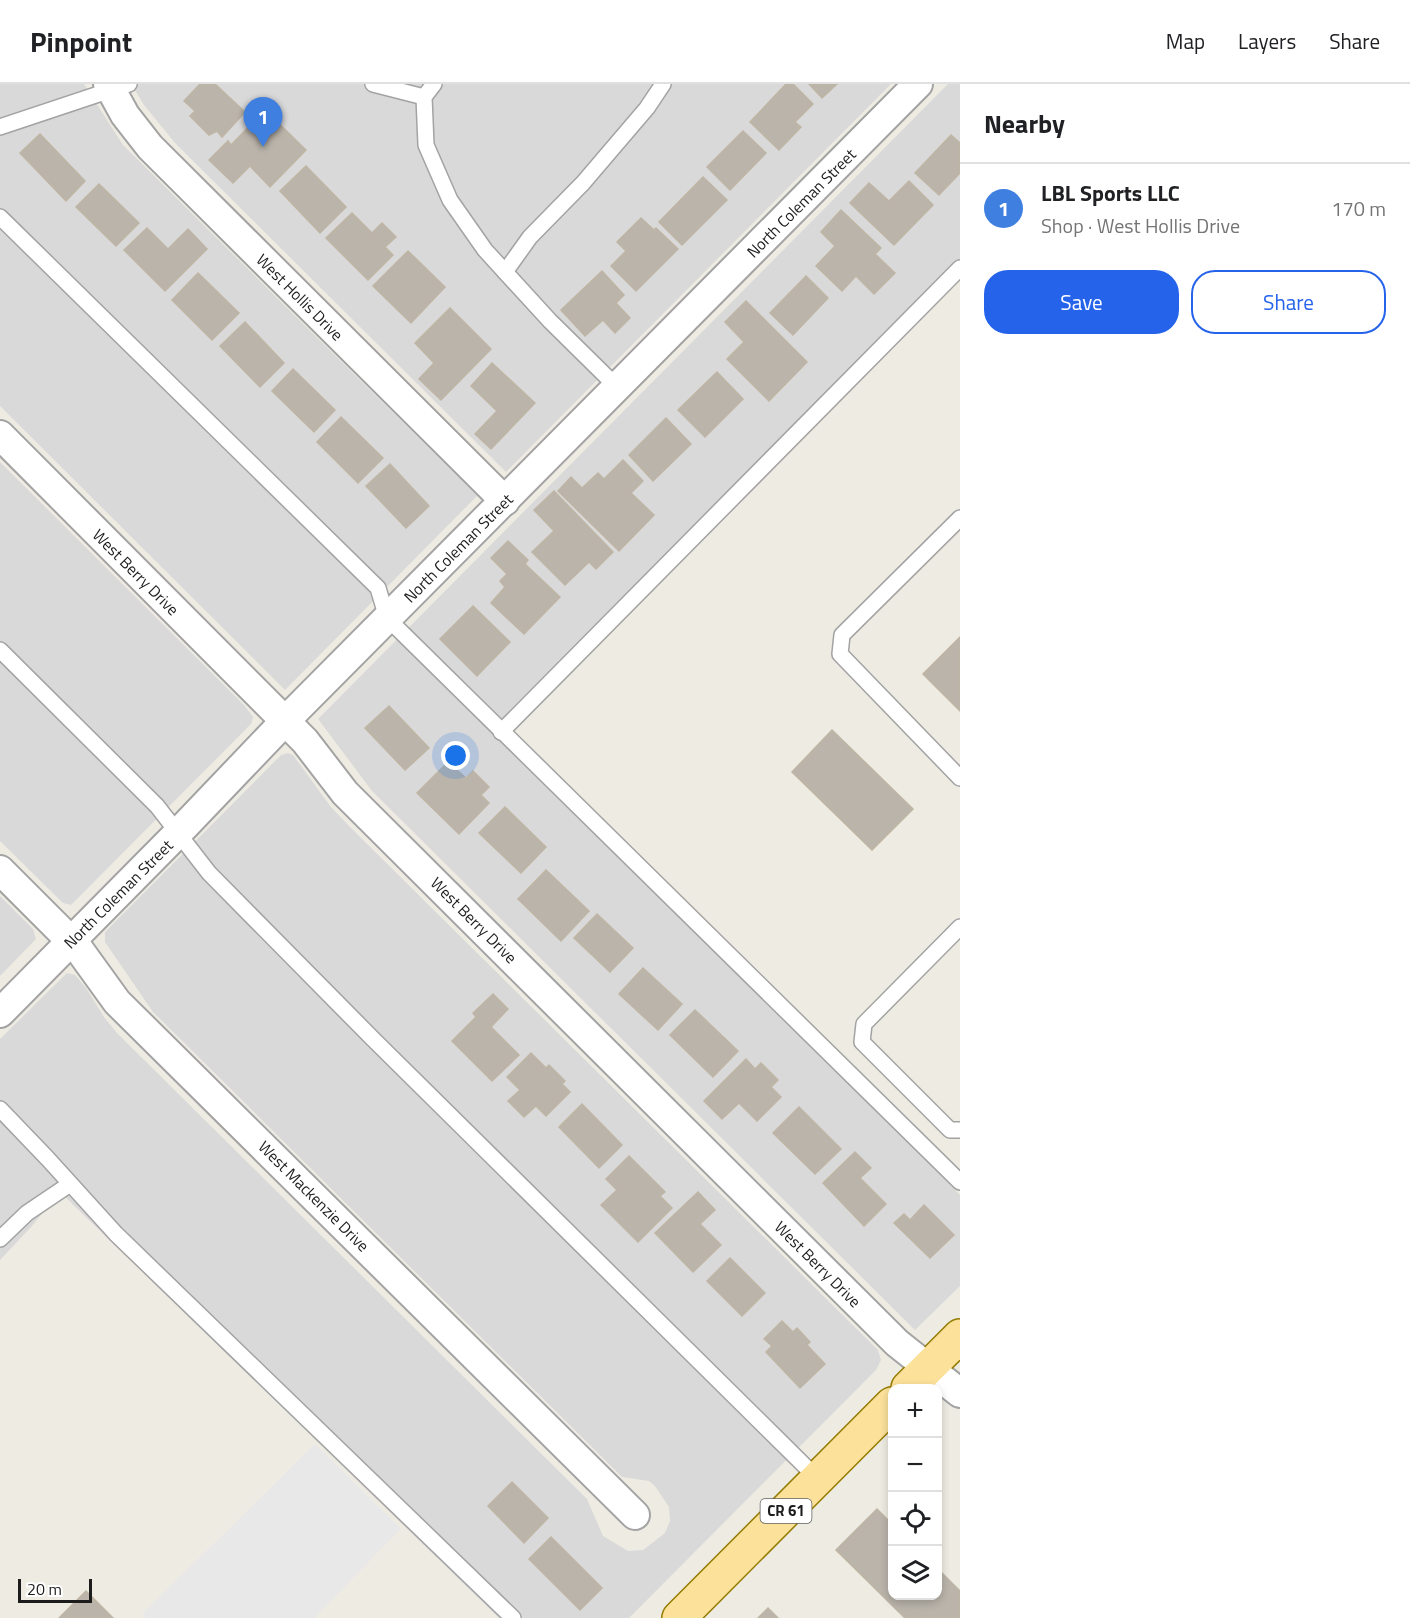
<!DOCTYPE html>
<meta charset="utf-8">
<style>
:root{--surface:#fff;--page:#f6f6f6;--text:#202124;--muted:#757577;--line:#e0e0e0;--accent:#2563eb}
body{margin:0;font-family:"Titillium Web",sans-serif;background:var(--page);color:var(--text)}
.controls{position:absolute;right:18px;bottom:18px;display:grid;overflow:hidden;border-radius:12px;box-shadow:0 3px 9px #0003}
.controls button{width:54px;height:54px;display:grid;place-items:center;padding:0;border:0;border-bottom:2px solid var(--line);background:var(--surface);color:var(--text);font:30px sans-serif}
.scale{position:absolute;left:18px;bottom:15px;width:74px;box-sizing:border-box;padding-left:6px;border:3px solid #1c1c1c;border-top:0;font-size:16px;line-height:21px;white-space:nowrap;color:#1c1c1c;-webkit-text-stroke:4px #fff;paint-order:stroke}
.you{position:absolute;left:456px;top:672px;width:21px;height:21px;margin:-15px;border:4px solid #fff;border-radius:50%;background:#1a73e8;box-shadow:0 0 0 9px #1a73e833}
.badge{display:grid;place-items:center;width:39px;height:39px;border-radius:50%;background:var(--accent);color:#fff;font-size:20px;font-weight:700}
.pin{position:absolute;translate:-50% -50px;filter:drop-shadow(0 2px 3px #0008)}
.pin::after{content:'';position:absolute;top:32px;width:21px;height:18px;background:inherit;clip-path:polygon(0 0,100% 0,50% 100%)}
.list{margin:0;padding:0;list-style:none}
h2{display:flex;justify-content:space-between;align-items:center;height:78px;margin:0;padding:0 24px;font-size:26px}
h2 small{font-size:20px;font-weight:400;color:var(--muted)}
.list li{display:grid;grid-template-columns:39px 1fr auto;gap:18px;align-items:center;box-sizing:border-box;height:90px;padding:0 24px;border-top:2px solid var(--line)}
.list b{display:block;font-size:22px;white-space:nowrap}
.list p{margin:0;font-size:20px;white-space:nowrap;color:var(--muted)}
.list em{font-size:20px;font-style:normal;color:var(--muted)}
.actions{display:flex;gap:12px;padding:18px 24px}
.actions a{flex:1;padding:14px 0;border:2px solid var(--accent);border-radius:24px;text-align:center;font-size:21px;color:var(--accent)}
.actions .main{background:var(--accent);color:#fff}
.icon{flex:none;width:33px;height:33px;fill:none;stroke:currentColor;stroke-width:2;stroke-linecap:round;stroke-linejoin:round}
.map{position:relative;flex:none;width:960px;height:1534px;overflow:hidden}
header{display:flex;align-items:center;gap:36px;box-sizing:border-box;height:84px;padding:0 30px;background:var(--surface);border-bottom:2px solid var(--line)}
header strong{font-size:28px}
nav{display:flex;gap:33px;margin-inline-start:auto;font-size:21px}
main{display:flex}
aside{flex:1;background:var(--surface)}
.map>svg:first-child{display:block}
.residential{fill:#dad9d9}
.parking{fill:#e8e8e8}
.building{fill:#bab4ab;stroke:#bfb5a4;stroke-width:1.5}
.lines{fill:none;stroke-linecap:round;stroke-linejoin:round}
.lane-casing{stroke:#a3a3a3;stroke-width:18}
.street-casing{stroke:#a3a3a3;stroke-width:32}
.primary-casing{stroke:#947b01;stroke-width:36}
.lane{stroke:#fff;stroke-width:15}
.street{stroke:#fff;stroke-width:28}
.primary{stroke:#fbe19a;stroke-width:33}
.labels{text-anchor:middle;stroke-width:4.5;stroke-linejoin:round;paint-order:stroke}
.shield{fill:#fff;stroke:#606060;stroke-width:1.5}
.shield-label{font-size:15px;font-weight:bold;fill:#1c1c1c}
.street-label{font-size:16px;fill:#1c1c1c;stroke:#fff}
</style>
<header>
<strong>Pinpoint</strong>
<nav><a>Map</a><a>Layers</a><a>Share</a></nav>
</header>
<main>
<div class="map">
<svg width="960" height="1534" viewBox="0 0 960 1534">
<rect width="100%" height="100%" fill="#eeece2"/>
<!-- residential -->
<g class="residential">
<path d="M 0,0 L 84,0 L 123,61 L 477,412 L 285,606 L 0,322 Z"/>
<path d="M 131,0 L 891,0 L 506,388 L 175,59 L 144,21 Z"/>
<path d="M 948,0 L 960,0 L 960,195 L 501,655 L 960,1111 L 960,1202 L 915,1246 L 372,707 L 318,635 Z"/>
<path d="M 0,378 L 244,621 L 253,633 L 251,640 L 71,821 L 63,819 L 0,757 Z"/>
<path d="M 288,669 L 293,671 L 331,723 L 351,744 L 878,1266 L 881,1276 L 876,1286 L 629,1534 L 499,1534 L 60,1108 L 31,1143 L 0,1176 L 0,955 L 67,889 L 75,891 L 86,904 L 104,933 L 117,949 L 587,1415 L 603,1452 L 628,1467 L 643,1466 L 665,1449 L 670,1437 L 669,1423 L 655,1402 L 649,1397 L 622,1393 L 153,928 L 105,858 L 105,848 L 281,671 Z"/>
<path d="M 0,812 L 33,845 L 36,855 L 0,892 Z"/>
</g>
<!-- parking -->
<path class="parking" d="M 315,1360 L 401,1445 L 314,1534 L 146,1534 L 142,1530 Z"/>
<!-- building -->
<g class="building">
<path d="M 200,0 L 215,0 L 245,28 L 222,53 L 217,47 L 209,51 L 190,32 L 195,27 L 184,17 Z"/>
<path d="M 786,0 L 793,0 L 813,20 L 795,38 L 801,43 L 779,66 L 750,38 Z"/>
<path d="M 809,0 L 837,0 L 822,14 Z"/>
<path d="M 265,26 L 306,66 L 270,103 L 250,82 L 233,99 L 209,76 L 228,57 L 231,61 Z"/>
<path d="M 743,47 L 766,69 L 730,106 L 707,83 Z"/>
<path d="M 40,50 L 85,97 L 66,117 L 20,69 Z"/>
<path d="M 951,51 L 960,59 L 960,89 L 939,111 L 915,89 Z"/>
<path d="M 306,82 L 346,123 L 320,149 L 280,107 Z"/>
<path d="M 703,93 L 727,116 L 682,161 L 659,138 Z"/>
<path d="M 909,97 L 933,121 L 894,161 L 850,119 L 869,99 L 889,117 Z"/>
<path d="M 99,100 L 139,139 L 116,162 L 76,123 Z"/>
<path d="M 841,126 L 881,164 L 875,170 L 895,189 L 874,210 L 856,192 L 842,207 L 816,182 L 835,162 L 821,148 Z"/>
<path d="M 352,129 L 372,149 L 382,139 L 396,153 L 385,163 L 393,171 L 368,196 L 326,154 Z"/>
<path d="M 641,134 L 654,146 L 656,144 L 678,165 L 636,207 L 611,182 L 626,167 L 617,158 Z"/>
<path d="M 147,144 L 168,165 L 188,145 L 207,165 L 165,207 L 124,166 Z"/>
<path d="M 408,167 L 445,203 L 411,239 L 373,202 Z"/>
<path d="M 602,187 L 624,211 L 616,219 L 630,234 L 615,249 L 603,236 L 585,252 L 561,226 Z"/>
<path d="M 198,189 L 239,229 L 212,256 L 172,216 Z"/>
<path d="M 806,192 L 828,214 L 793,251 L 770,229 Z"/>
<path d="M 746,217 L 807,278 L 769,317 L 727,275 L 744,258 L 725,238 Z"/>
<path d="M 450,224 L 491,265 L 441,316 L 419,295 L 434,279 L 415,259 Z"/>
<path d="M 245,238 L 284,279 L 260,303 L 220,262 Z"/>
<path d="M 492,279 L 535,319 L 491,365 L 475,350 L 497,327 L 471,302 Z"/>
<path d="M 293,285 L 335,326 L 314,348 L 272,307 Z"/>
<path d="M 717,288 L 743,315 L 705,353 L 678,326 Z"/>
<path d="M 341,333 L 383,374 L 358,399 L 317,358 Z"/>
<path d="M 666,334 L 691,360 L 653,397 L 629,371 Z"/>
<path d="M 623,376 L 643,397 L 631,409 L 654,431 L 619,467 L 558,407 L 571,393 L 582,404 L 598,389 L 604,395 Z"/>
<path d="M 390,380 L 429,422 L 406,444 L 366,402 Z"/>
<path d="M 554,407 L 613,468 L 596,485 L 589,478 L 565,501 L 532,468 L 554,447 L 534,426 Z"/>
<path d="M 508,457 L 528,476 L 525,480 L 560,513 L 524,550 L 491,519 L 505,503 L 500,497 L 507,490 L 491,474 Z"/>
<path d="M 473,522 L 510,558 L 477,592 L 440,555 Z"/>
<path d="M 960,553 L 960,627 L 923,590 Z"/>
<path d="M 389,622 L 429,664 L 405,686 L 365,644 Z"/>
<path d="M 832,646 L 913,725 L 872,766 L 792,688 Z"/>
<path d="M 448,678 L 466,694 L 473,687 L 489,703 L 481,711 L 489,719 L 459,750 L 417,709 Z"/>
<path d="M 505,723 L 546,763 L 521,789 L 479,749 Z"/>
<path d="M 546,786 L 589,827 L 561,857 L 518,815 Z"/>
<path d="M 597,830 L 633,864 L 610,888 L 574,854 Z"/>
<path d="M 643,884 L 682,920 L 658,946 L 619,910 Z"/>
<path d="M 493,910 L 508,925 L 491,943 L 519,971 L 492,997 L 452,957 L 476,933 L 473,929 Z"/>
<path d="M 695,926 L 738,967 L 713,993 L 670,951 Z"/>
<path d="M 531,969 L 546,984 L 549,981 L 565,997 L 562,1000 L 570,1008 L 546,1032 L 536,1022 L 524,1033 L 508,1017 L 520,1006 L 507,993 Z"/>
<path d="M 746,975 L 755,985 L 761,979 L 778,996 L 771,1003 L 781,1013 L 757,1037 L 739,1019 L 722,1035 L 704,1017 Z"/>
<path d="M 582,1020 L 622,1061 L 599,1084 L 559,1043 Z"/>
<path d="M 799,1023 L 841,1065 L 815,1090 L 773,1049 Z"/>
<path d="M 855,1068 L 871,1084 L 860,1094 L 886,1120 L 864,1142 L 823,1099 Z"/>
<path d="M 629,1072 L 665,1108 L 660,1112 L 672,1124 L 638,1158 L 601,1121 L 617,1106 L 606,1095 Z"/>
<path d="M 698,1108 L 715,1126 L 700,1140 L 721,1161 L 693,1188 L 655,1149 Z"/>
<path d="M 924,1121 L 954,1151 L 930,1174 L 894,1139 L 904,1130 L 910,1136 Z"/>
<path d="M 730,1174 L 765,1209 L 742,1232 L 707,1197 Z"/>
<path d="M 782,1237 L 793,1248 L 797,1244 L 810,1258 L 807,1261 L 825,1280 L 800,1304 L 766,1268 L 772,1262 L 764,1255 Z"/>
<path d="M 512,1398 L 548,1434 L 524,1459 L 488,1422 Z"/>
<path d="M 877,1425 L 892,1440 L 892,1512 L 938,1512 L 938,1485 L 960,1507 L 960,1534 L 905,1534 L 836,1466 Z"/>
<path d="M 551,1453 L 602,1504 L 580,1526 L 529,1475 Z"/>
<path d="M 86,1507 L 113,1534 L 59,1534 Z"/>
<path d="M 768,1524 L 778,1534 L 758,1534 Z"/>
</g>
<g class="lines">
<defs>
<g id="lane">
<path d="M 373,0 L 424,13"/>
<path d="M 434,0 L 424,13 L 426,61 L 450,116 L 485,166 L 550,237 L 618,304"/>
<path d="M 0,43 L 129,0"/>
<path d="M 0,133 L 378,504 L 387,534 L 960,1098"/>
<path d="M 505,188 L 530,153 L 583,99 L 647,24 L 663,0"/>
<path d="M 960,434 L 842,551 L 840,570 L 960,694"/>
<path d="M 0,566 L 157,722 L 209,789 L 372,954 L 818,1395"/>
<path d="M 501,648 L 960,184"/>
<path d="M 960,843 L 864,940 L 862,958 L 950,1046 L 960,1046"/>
<path d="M 0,1025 L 48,1075 L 116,1150 L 513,1534"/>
<path d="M 0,1155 L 27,1129 L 70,1100"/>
</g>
<g id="street">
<path d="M 108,0 L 125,31 L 150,63 L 505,417"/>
<path d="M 0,351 L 305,657 L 345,709 L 897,1259 L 960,1309"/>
<path d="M 0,786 L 78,864 L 117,918 L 635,1431"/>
<path d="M 0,929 L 178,749 L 285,637 L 918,0"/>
</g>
<g id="primary">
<path d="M 908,1304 L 960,1252"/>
<path d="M 679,1534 L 892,1320"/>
</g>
</defs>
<!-- lane casing -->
<use href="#lane" class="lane-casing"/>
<!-- street casing -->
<use href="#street" class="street-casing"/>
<!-- primary casing -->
<use href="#primary" class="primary-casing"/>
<!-- lane -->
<use href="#lane" class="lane"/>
<!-- street -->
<use href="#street" class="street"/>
<!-- primary -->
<use href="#primary" class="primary"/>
</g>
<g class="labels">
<!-- shield labels -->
<rect class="shield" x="760.5" y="1415" width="51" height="24" rx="4.5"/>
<g class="shield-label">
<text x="786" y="1432">CR 61</text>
</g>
<!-- street labels -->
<g class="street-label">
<text transform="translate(801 119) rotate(-45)" y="6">North Coleman Street</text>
<text transform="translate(300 213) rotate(45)" y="6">West Hollis Drive</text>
<text transform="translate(458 464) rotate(-45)" y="6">North Coleman Street</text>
<text transform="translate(136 488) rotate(45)" y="6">West Berry Drive</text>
<text transform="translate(118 810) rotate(-45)" y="6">North Coleman Street</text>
<text transform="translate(474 836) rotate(45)" y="6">West Berry Drive</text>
<text transform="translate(314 1112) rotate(45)" y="6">West Mackenzie Drive</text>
<text transform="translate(818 1180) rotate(45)" y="6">West Berry Drive</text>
</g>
</g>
</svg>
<div class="controls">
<button>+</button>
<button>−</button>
<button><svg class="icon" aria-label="locate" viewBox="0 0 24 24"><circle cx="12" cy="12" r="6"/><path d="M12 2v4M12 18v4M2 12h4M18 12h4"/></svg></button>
<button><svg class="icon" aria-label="layers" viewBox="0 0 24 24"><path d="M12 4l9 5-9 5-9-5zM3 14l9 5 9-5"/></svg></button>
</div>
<div class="scale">20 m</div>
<div class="you"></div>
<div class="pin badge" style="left:263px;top:63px;background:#3f7fe0">1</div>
</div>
<aside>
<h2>Nearby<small></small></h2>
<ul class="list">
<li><span class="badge" style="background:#3f7fe0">1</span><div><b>LBL Sports LLC</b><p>Shop · West Hollis Drive</p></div><em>170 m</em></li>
</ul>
<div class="actions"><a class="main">Save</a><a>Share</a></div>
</aside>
</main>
